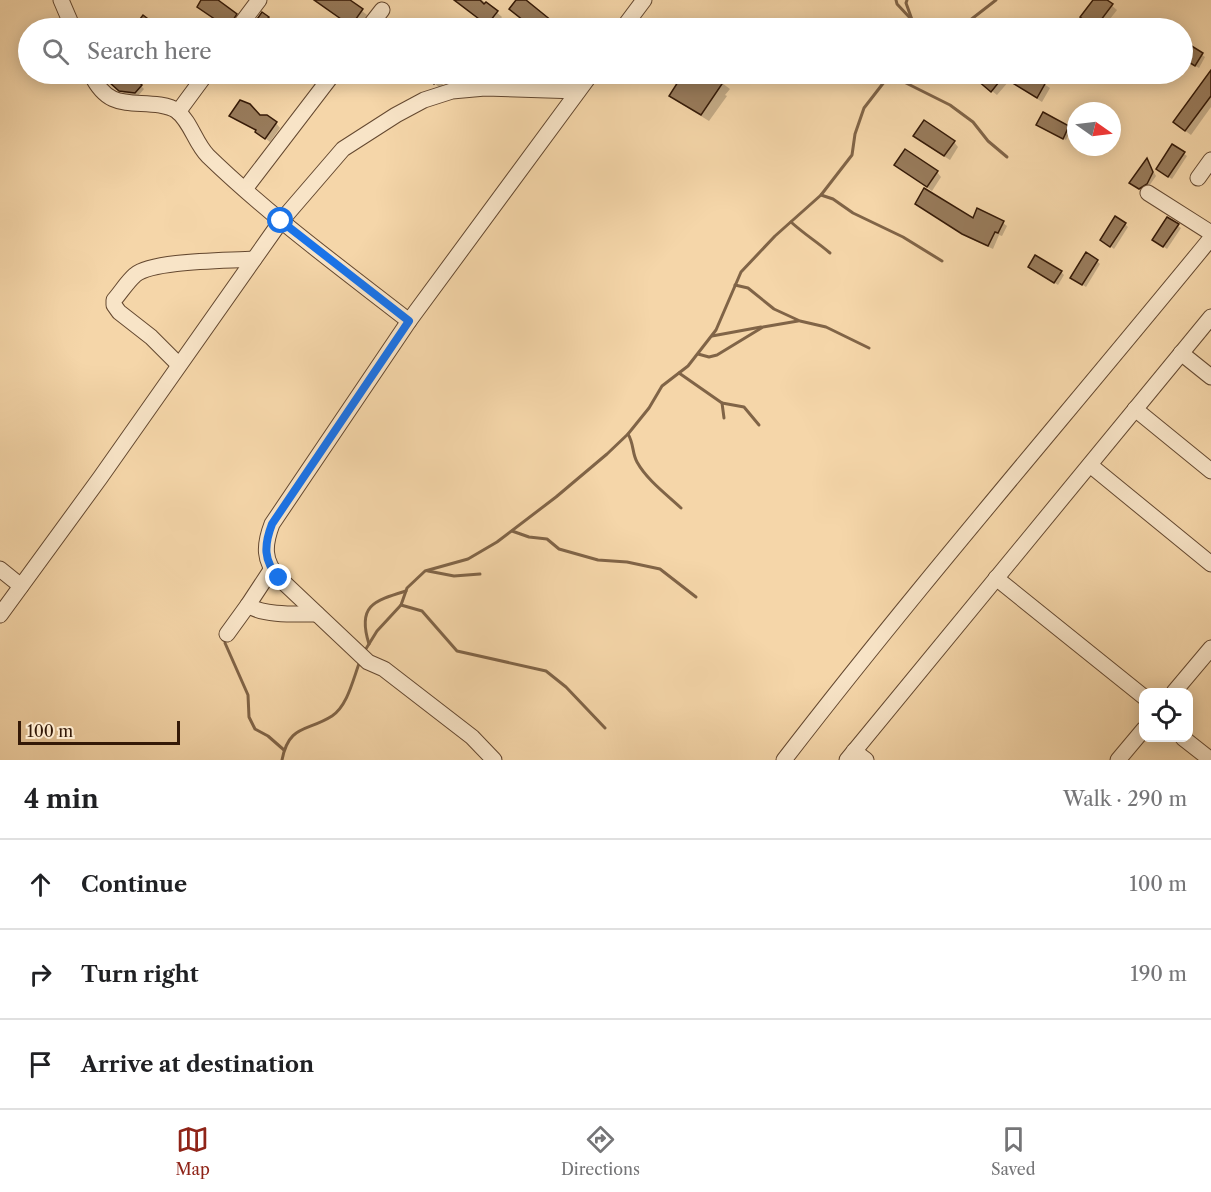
<!DOCTYPE html>
<meta charset="utf-8">
<style>
:root{--surface:#fff;--page:#f6f6f6;--text:#202124;--muted:#757577;--line:#e0e0e0;--accent:#8f2418}
body{margin:0;font-family:"Libre Caslon Text",serif;background:var(--page);color:var(--text)}
.controls{position:absolute;right:18px;bottom:18px;display:grid;overflow:hidden;border-radius:12px;box-shadow:0 3px 15px #0003}
.controls button{width:54px;height:54px;display:grid;place-items:center;padding:0;border:0;border-bottom:2px solid var(--line);background:var(--surface);color:var(--text);font:30px sans-serif}
.compass{position:absolute;left:1067px;top:102px;width:54px;height:54px;border-radius:50%;background:var(--surface);box-shadow:0 3px 15px #0003;rotate:104deg}
.scale{position:absolute;left:18px;bottom:15px;width:162px;box-sizing:border-box;padding-left:6px;border:3px solid #341907;border-top:0;font-size:16px;line-height:21px;white-space:nowrap;color:#341907;-webkit-text-stroke:4px #f8e4c7;paint-order:stroke}
.stop{position:absolute;width:18px;height:18px;margin:-14px;border:4px solid #1a73e8;border-radius:50%;background:#fff}
.stop.end{background:#1a73e8;border-color:#fff;box-shadow:0 2px 6px #0008}
.list{margin:0;padding:0;list-style:none}
h2{display:flex;justify-content:space-between;align-items:center;height:78px;margin:0;padding:0 24px;font-size:26px}
h2 small{font-size:20px;font-weight:400;color:var(--muted)}
.list li{display:grid;grid-template-columns:39px 1fr auto;gap:18px;align-items:center;box-sizing:border-box;height:90px;padding:0 24px;border-top:2px solid var(--line)}
.list b{display:block;font-size:22px;white-space:nowrap}
.list em{font-size:20px;font-style:normal;color:var(--muted)}
.icon{flex:none;width:33px;height:33px;fill:none;stroke:currentColor;stroke-width:2;stroke-linecap:round;stroke-linejoin:round}
.map{position:relative;flex:none;width:1211px;height:760px;overflow:hidden}
.search{position:absolute;background:var(--surface);box-shadow:0 3px 15px #0003;left:18px;right:18px;top:18px;height:66px;display:flex;align-items:center;gap:15px;box-sizing:border-box;padding:0 21px;border-radius:33px;color:var(--muted);font-size:22px}
.sheet{height:348px;background:var(--surface)}
nav{display:flex;justify-content:space-around;align-items:center;box-sizing:border-box;height:84px;border-top:2px solid var(--line);background:var(--surface);font-size:16px;color:var(--muted)}
nav a{display:grid;justify-items:center;gap:3px}
nav .on{color:var(--accent)}
.map>svg:first-child{display:block}
.shadow{fill:#0003}
.lines{fill:none;stroke-linecap:round;stroke-linejoin:round}
.stream{stroke:#806447;stroke-width:3}
.building{fill:#987b5b;stroke:#341907;stroke-width:1.5}
.minor-casing{stroke:#644830;stroke-width:17}
.minor{stroke:#f8e4c7;stroke-width:15}
.route{stroke:#1a73e8;stroke-width:8}
</style>
<div class="map">
<svg width="1211" height="760" viewBox="0 0 1211 760">
<rect width="100%" height="100%" fill="#f5d6a9"/>
<filter id="stains"><feTurbulence type="fractalNoise" baseFrequency=".00333" numOctaves="4"/><feColorMatrix values="0 0 0 0 .2 0 0 0 0 .09 0 0 0 0 .02 0 0 0 .5 -.17"/></filter>
<radialGradient id="worn" r=".72"><stop offset=".6" stop-color="#630" stop-opacity="0"/><stop offset="1" stop-color="#630" stop-opacity=".3"/></radialGradient>
<!-- shadow -->
<g class="shadow">
<path d="M 203,0 L 220,0 L 218,2 L 240,19 L 235,28 L 227,28 L 203,11 Z"/>
<path d="M 322,0 L 348,0 L 367,15 L 358,28 L 355,28 L 325,8 Z"/>
<path d="M 460,0 L 482,0 L 502,17 L 493,28 L 463,7 Z"/>
<path d="M 518,0 L 524,0 L 556,27 L 534,28 L 516,14 Z"/>
<path d="M 1094,0 L 1105,0 L 1117,10 L 1103,28 L 1096,28 L 1087,21 Z"/>
<path d="M 1182,42 L 1205,57 L 1199,68 L 1182,58 Z"/>
<path d="M 1211,73 L 1211,107 L 1191,135 L 1180,127 Z"/>
<path d="M 113,74 L 150,74 L 141,86 L 144,89 L 138,96 L 124,93 L 113,85 L 110,82 Z"/>
<path d="M 423,74 L 451,74 L 440,88 Z"/>
<path d="M 479,74 L 506,74 L 508,76 L 503,83 L 491,83 Z"/>
<path d="M 649,74 L 665,74 L 659,82 Z"/>
<path d="M 685,74 L 710,74 L 730,89 L 725,95 L 727,96 L 709,121 L 678,102 L 671,95 Z"/>
<path d="M 971,74 L 998,74 L 1003,77 L 1005,74 L 1029,74 L 1050,88 L 1042,102 L 1009,81 L 997,95 Z"/>
<path d="M 231,116 L 259,116 L 276,123 L 280,128 L 270,142 L 256,131 L 235,120 Z"/>
<path d="M 1041,127 L 1069,127 L 1071,130 L 1066,140 Z"/>
<path d="M 920,141 L 954,142 L 958,147 L 950,160 Z"/>
<path d="M 1173,146 L 1187,156 L 1172,179 L 1160,172 Z"/>
<path d="M 1147,160 L 1156,176 L 1149,186 L 1143,191 L 1134,186 Z"/>
<path d="M 901,169 L 937,172 L 941,177 L 932,191 Z"/>
<path d="M 917,204 L 973,220 L 1003,223 L 1007,226 L 1002,236 L 999,235 L 993,249 L 967,237 Z"/>
<path d="M 1168,219 L 1181,228 L 1167,249 L 1157,242 Z"/>
<path d="M 1125,224 L 1128,227 L 1114,249 L 1105,242 Z"/>
<path d="M 1097,261 L 1100,264 L 1086,287 L 1075,280 Z"/>
<path d="M 1030,267 L 1061,272 L 1064,275 L 1058,285 Z"/>
</g>
<g class="lines">
<!-- stream -->
<g class="stream">
<path d="M 896,0 L 897,4 L 911,19"/>
<path d="M 907,0 L 906,3 L 915,28"/>
<path d="M 960,28 L 996,0"/>
<path d="M 889,77 L 900,80 L 950,105 L 973,122 L 988,141 L 1007,157"/>
<path d="M 821,195 L 833,199 L 853,213 L 903,237 L 942,261"/>
<path d="M 791,222 C 804,234 816,241 830,253"/>
<path d="M 735,285 L 748,288 L 774,309 L 800,321 L 826,327 L 869,348"/>
<path d="M 712,336 L 761,327"/>
<path d="M 698,354 L 709,357 L 717,355 L 763,327 L 798,321"/>
<path d="M 679,373 L 722,403 L 724,418"/>
<path d="M 722,403 L 744,407 L 759,425"/>
<path d="M 628,434 C 634,444 632,453 637,462 C 647,480 666,494 681,508"/>
<path d="M 512,531 L 529,537 L 547,539 L 559,549 L 598,560 L 627,562 L 660,569 L 696,597"/>
<path d="M 428,571 L 454,576 L 480,574"/>
<path d="M 401,605 L 422,611 L 457,651 L 546,671 L 566,687 L 605,728"/>
<path d="M 225,643 L 248,695 L 249,717 L 255,729 L 268,736 L 284,750"/>
<path d="M 369,644 C 357,606 373,601 406,591"/>
<path d="M 364,652 L 377,631 L 401,605 L 407,588 L 425,571 L 468,559 L 497,542 L 556,497 L 607,454 L 628,434 L 649,408 L 662,386 L 688,366 L 716,330 L 741,272 L 775,236 L 821,195 L 852,155 L 855,134 L 864,108 L 888,77 L 893,74"/>
<path d="M 282,760 C 289,724 307,732 332,716 C 348,705 353,679 360,661"/>
</g>
</g>
<!-- building -->
<g class="building">
<path d="M 201,0 L 218,0 L 237,14 L 228,28 L 197,7 Z"/>
<path d="M 314,0 L 350,0 L 363,9 L 351,26 Z"/>
<path d="M 454,0 L 480,0 L 484,4 L 486,2 L 498,11 L 487,25 Z"/>
<path d="M 516,0 L 526,0 L 552,21 L 546,28 L 533,28 L 509,9 Z"/>
<path d="M 1093,0 L 1107,0 L 1113,4 L 1095,28 L 1080,17 Z"/>
<path d="M 262,12 L 269,17 L 267,19 L 281,28 L 258,28 L 253,25 Z"/>
<path d="M 143,15 L 160,28 L 144,28 L 137,23 Z"/>
<path d="M 1182,40 L 1203,53 L 1195,66 L 1182,58 Z"/>
<path d="M 1211,70 L 1211,96 L 1185,131 L 1173,122 Z"/>
<path d="M 111,74 L 145,74 L 139,82 L 142,85 L 135,93 L 119,91 L 109,82 Z"/>
<path d="M 421,74 L 443,74 L 434,84 Z"/>
<path d="M 683,74 L 713,74 L 724,81 L 701,115 L 669,96 Z"/>
<path d="M 970,74 L 1032,74 L 1046,82 L 1037,98 L 1003,77 L 991,92 Z"/>
<path d="M 240,100 L 250,104 L 260,115 L 267,115 L 277,122 L 265,139 L 255,132 L 256,130 L 229,116 Z"/>
<path d="M 1043,112 L 1069,126 L 1063,139 L 1036,125 Z"/>
<path d="M 924,120 L 955,141 L 944,156 L 913,136 Z"/>
<path d="M 1172,144 L 1185,152 L 1168,177 L 1156,169 Z"/>
<path d="M 905,149 L 938,171 L 927,187 L 894,165 Z"/>
<path d="M 1147,158 L 1153,172 L 1147,184 L 1139,189 L 1129,183 Z"/>
<path d="M 924,188 L 973,218 L 977,208 L 1004,221 L 998,233 L 995,232 L 988,246 L 962,234 L 915,204 Z"/>
<path d="M 1115,216 L 1126,223 L 1110,247 L 1100,240 Z"/>
<path d="M 1167,217 L 1179,224 L 1163,247 L 1152,240 Z"/>
<path d="M 1086,252 L 1098,260 L 1082,285 L 1070,278 Z"/>
<path d="M 1035,255 L 1062,271 L 1054,283 L 1028,267 Z"/>
</g>
<g class="lines">
<defs>
<g id="minor">
<path d="M 61,0 L 73,28"/>
<path d="M 238,28 L 259,0"/>
<path d="M 368,28 L 382,10"/>
<path d="M 623,28 L 644,0"/>
<path d="M 91,74 C 108,109 127,101 160,105 C 166,106 172,107 177,111 C 191,122 195,143 208,156 C 270,216 341,268 409,321"/>
<path d="M 178,112 L 206,74"/>
<path d="M 1198,178 L 1211,160"/>
<path d="M 245,189 L 333,74"/>
<path d="M 1148,193 L 1211,233"/>
<path d="M 1181,353 L 1211,377"/>
<path d="M 179,365 L 151,337 L 119,312 L 114,305 L 114,300 C 121,292 127,282 135,275 C 153,260 228,261 254,259"/>
<path d="M 1135,409 L 1211,471"/>
<path d="M 1090,465 L 1211,564"/>
<path d="M 0,569 L 21,586"/>
<path d="M 271,570 L 248,605 C 262,616 299,614 317,614"/>
<path d="M 996,578 L 1144,697"/>
<path d="M 0,615 L 100,478 L 281,221 L 343,149 L 396,115 L 424,100 L 452,91 L 485,88 L 578,91"/>
<path d="M 227,634 L 248,605"/>
<path d="M 1174,692 L 1211,648"/>
<path d="M 1183,738 L 1211,760"/>
<path d="M 854,751 L 866,760"/>
<path d="M 494,760 L 472,737 L 384,669 L 368,662 L 279,578 C 263,561 264,545 272,524 L 409,321 L 591,74"/>
<path d="M 784,760 C 921,582 1069,412 1211,238"/>
<path d="M 847,760 L 1211,317"/>
<path d="M 1118,760 L 1144,729"/>
</g>
</defs>
<!-- minor casing -->
<use href="#minor" class="minor-casing"/>
<!-- minor -->
<use href="#minor" class="minor"/>
</g>
<g class="lines">
<!-- route -->
<path class="route" d="M 279,578 C 263,561 264,545 272,524 L 409,321 L 281,221"/>
</g>
<rect width="100%" height="100%" filter="url(#stains)"/>
<rect width="100%" height="100%" fill="url(#worn)"/>
</svg>
<div class="controls">
<button><svg class="icon" aria-label="locate" viewBox="0 0 24 24"><circle cx="12" cy="12" r="6"/><path d="M12 2v4M12 18v4M2 12h4M18 12h4"/></svg></button>
</div>
<svg class="compass" viewBox="-18 -18 36 36"><path d="M0-13l5 13h-10z" fill="#e53935"/><path d="M0 13l5-13h-10z" fill="#757577"/></svg>
<div class="scale">100 m</div>
<div class="stop" style="left:281px;top:221px"></div>
<div class="stop end" style="left:279px;top:578px"></div>
<div class="search"><svg class="icon" aria-label="search" viewBox="0 0 24 24"><circle cx="10" cy="10" r="6"/><path d="M15 15l6 6"/></svg>Search here</div>
</div>
<section class="sheet">
<h2>4 min<small>Walk · 290 m</small></h2>
<ul class="list">
<li><svg class="icon" aria-label="ahead" viewBox="0 0 24 24"><path d="M12 20V5M6 11l6-6 6 6"/></svg><div><b>Continue</b></div><em>100 m</em></li>
<li><svg class="icon" aria-label="right" viewBox="0 0 24 24"><path d="M7 20v-9h11M14 6l5 5-5 5"/></svg><div><b>Turn right</b></div><em>190 m</em></li>
<li><svg class="icon" aria-label="arrive" viewBox="0 0 24 24"><path d="M6 21V4h12l-3 4 3 4H6"/></svg><div><b>Arrive at destination</b></div></li>
</ul>
</section>
<nav>
<a class="on"><svg class="icon" aria-label="map" viewBox="0 0 24 24"><path d="M3 6l6-2 6 2 6-2v14l-6 2-6-2-6 2zM9 4v14M15 6v14"/></svg>Map</a>
<a><svg class="icon" aria-label="directions" viewBox="0 0 24 24"><path d="M12 3l9 9-9 9-9-9zM9 14v-3h6M13 9l2 2-2 2"/></svg>Directions</a>
<a><svg class="icon" aria-label="saved" viewBox="0 0 24 24"><path d="M7 4h10v16l-5-4-5 4z"/></svg>Saved</a>
</nav>
